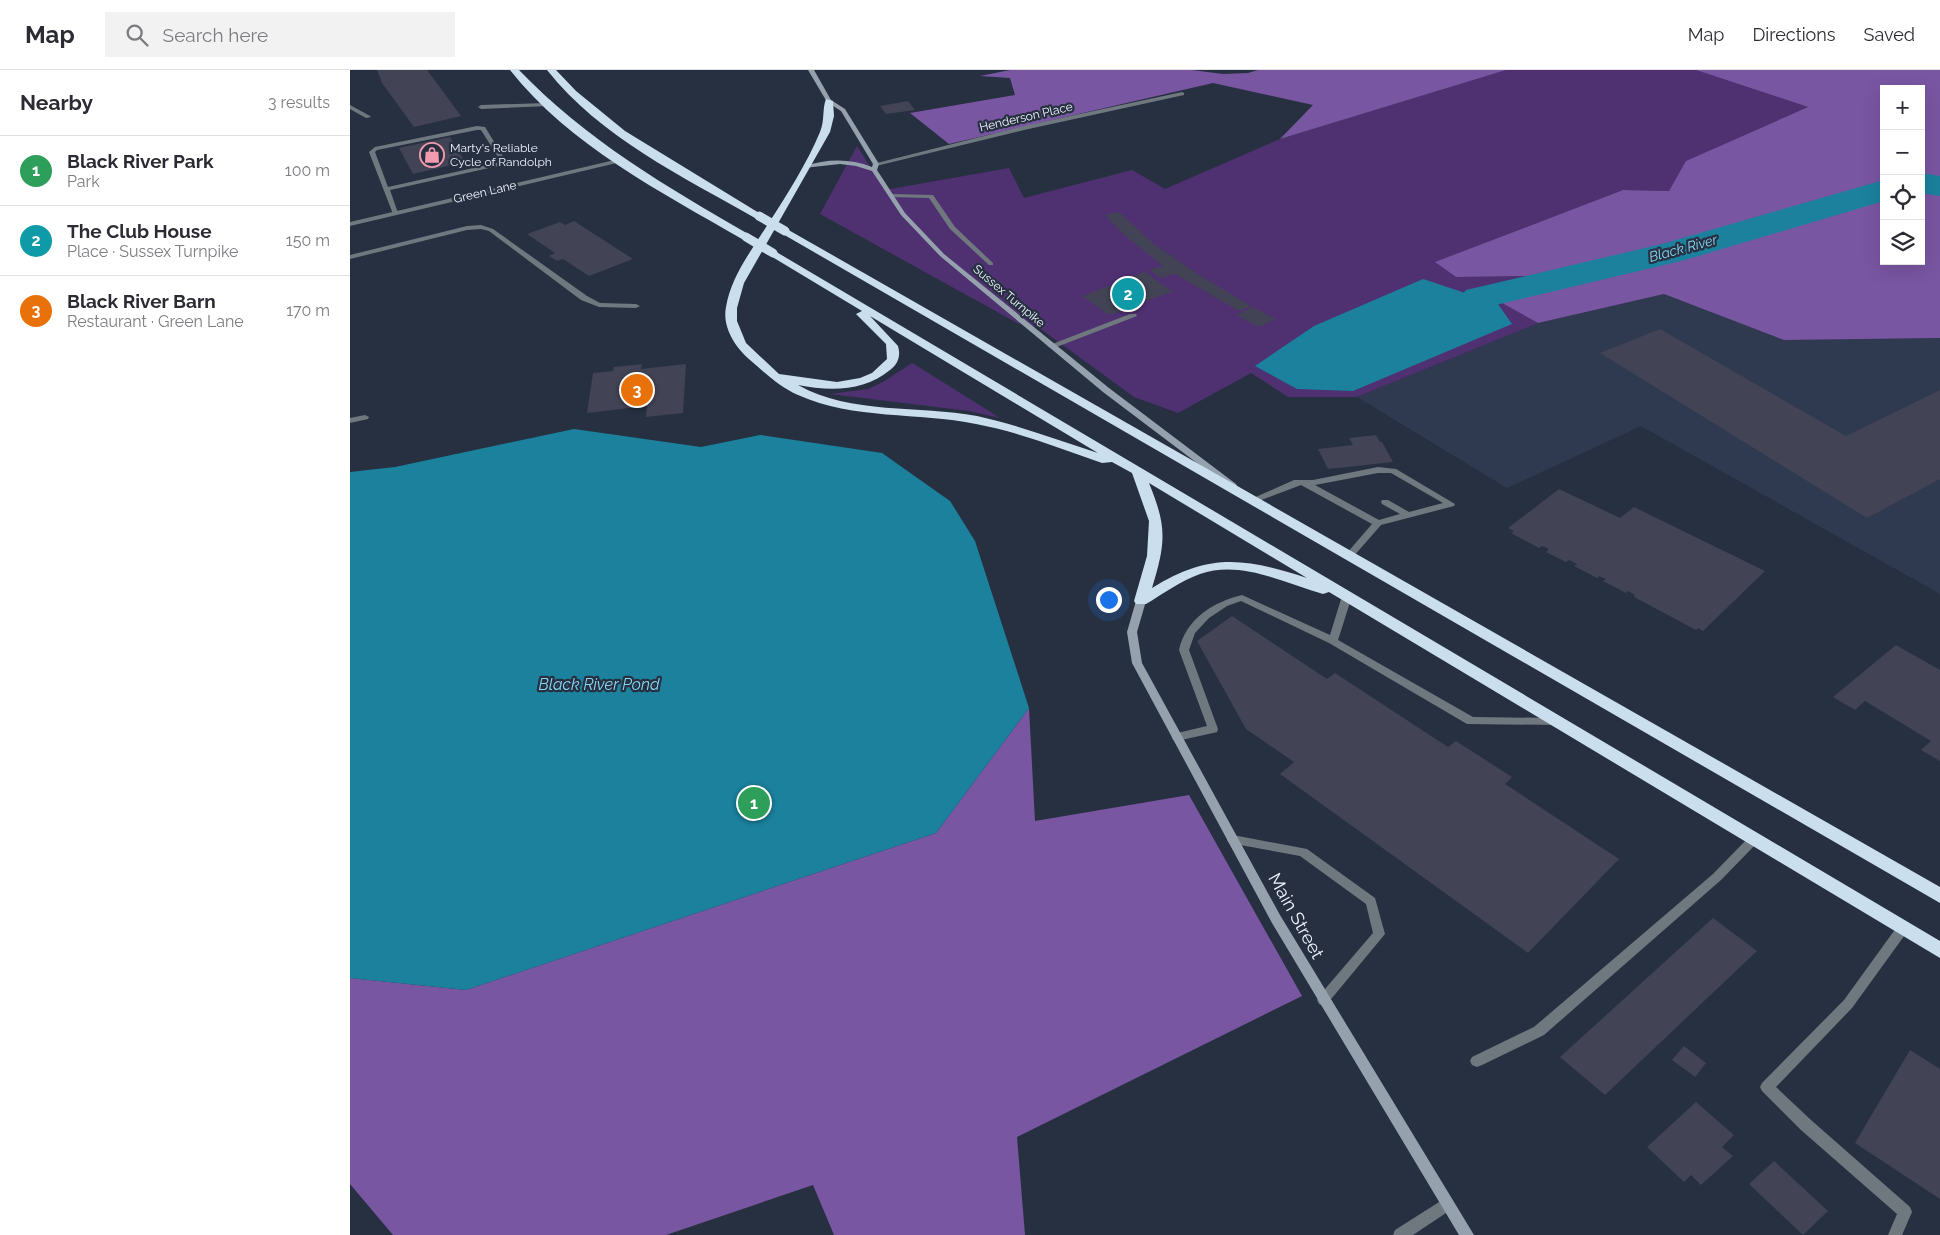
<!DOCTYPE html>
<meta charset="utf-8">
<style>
:root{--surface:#fff;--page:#f2f2f3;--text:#2b2b33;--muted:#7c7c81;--line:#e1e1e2;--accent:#855d6b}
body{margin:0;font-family:Raleway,sans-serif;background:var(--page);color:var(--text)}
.controls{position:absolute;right:15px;top:15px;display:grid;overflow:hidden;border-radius:0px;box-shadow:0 5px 20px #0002}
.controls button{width:45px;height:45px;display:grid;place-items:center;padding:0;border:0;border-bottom:1px solid var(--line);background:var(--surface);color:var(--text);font:25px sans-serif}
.you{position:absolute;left:758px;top:529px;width:18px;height:18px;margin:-12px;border:4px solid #fff;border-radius:50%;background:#1a73e8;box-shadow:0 0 0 8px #1a73e833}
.badge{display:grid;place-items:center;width:32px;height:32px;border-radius:50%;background:var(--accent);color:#fff;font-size:16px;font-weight:700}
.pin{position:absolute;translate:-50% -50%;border:2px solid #fff;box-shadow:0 1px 5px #0006}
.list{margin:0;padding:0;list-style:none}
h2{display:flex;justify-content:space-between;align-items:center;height:65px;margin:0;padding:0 20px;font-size:21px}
h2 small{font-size:16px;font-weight:400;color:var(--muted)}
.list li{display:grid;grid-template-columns:32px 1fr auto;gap:15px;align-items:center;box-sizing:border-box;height:70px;padding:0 20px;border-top:1px solid var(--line)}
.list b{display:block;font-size:19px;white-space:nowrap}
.list p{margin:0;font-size:16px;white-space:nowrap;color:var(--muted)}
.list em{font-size:16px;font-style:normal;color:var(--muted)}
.icon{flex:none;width:28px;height:28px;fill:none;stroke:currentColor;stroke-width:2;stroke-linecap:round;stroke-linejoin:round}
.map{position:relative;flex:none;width:1590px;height:1165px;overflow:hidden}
header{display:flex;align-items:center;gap:30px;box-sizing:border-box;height:70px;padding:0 25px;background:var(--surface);border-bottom:1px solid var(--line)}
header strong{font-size:24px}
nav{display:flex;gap:28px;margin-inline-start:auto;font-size:18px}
.search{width:350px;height:45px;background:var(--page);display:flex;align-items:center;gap:12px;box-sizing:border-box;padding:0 18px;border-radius:0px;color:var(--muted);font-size:19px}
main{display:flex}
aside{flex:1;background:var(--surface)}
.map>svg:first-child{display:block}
.built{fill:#2f3a50}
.green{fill:#4f3172}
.forest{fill:#7956a2;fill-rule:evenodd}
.water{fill:#1b819d}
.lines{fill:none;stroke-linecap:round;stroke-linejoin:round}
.river{fill:#1b819d;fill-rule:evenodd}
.building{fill:#424355}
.lane{fill:#70787f;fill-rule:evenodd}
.street{fill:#70787f;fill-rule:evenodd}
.secondary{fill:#95a1ac;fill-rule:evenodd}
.highway{fill:#cadeee;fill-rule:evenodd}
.highway-bridge{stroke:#cadeee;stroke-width:9}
.labels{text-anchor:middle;stroke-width:4.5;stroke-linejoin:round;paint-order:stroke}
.far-street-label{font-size:12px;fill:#edf2fd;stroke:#273040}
.far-poi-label{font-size:12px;fill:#edf2fd;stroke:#273040;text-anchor:start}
.far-water-label{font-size:14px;font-style:italic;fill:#86d9f6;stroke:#273040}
.water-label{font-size:16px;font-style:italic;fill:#86d9f6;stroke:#273040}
.near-street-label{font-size:18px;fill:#edf2fd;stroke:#273040}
</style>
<header>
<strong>Map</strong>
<div class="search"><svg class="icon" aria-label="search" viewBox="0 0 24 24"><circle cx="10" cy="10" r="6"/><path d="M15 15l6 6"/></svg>Search here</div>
<nav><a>Map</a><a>Directions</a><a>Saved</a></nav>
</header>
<main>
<aside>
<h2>Nearby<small>3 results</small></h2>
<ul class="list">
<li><span class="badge" style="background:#2e9e5b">1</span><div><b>Black River Park</b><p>Park</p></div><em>100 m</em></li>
<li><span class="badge" style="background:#0f9aa8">2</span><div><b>The Club House</b><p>Place · Sussex Turnpike</p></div><em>150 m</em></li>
<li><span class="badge" style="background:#e8710a">3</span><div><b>Black River Barn</b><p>Restaurant · Green Lane</p></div><em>170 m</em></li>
</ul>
</aside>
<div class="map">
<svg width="1590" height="1165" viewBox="0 0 1590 1165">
<rect width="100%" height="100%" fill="#273040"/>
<!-- built -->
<path class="built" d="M 1314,224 L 1434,270 L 1590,268 L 1590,524 L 1291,356 L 1157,418 L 1007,327 L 1188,253 Z"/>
<!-- green -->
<g class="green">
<path d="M 1156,0 L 1346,0 L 1458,37 L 1337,91 L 1319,121 L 1273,120 L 1086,192 L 1106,207 L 1184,206 L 1148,230 L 1188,253 L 1007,327 L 938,327 L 901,303 L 828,343 L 784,327 L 688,257 L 669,254 L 470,144 L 507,76 L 535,120 L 659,98 L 674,128 L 782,100 L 815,119 L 930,69 Z"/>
<path d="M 562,293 L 564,294 L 650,348 L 619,341 L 480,324 L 518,319 L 533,312 Z"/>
</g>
<!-- forest -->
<g class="forest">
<path d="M 660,0 L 842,0 L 873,4 L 898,3 L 908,0 L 1156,0 L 930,69 L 963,35 L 863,13 L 599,74 L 560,43 L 665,25 L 660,8 L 630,6 Z"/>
<path d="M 1346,0 L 1590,0 L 1590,268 L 1434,270 L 1314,224 L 1188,253 L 1147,230 L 1182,206 L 1106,207 L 1085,192 L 1273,120 L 1319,121 L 1336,91 L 1458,37 ZM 1534,19 L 1571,19 L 1571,191 L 1534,191 Z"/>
<path d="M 679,638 L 685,751 L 839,725 L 952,926 L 667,1067 L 675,1165 L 484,1165 L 463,1115 L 316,1165 L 43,1165 L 0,1114 L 0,908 L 116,920 L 586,763 Z"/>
</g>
<!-- water -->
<g class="water">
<path d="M 1073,209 L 1148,234 L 1162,254 L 1003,321 L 947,319 L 905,296 L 964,256 Z"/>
<path d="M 224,359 L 351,377 L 410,365 L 532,383 L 600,431 L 625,471 L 679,638 L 586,763 L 116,920 L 0,908 L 0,402 L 45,397 Z"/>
</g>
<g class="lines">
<!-- river -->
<g class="river">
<path d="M 1571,103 L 1590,106 L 1590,126 L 1571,123 Z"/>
<path d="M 1534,110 L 1534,131 L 1335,190 L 1129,239 L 1116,236 L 1110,228 L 1116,220 L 1312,174 Z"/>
</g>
</g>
<!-- building -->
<g class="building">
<path d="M 27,0 L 77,0 L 111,46 L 64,57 L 32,13 Z"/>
<path d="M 558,31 L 565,40 L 536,44 L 530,36 Z"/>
<path d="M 100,67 L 115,92 L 63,104 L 49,78 Z"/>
<path d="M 769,142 L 804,174 L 849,205 L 901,236 L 889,241 L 825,204 L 811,208 L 800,200 L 813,196 L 773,164 L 755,145 Z"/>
<path d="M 224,151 L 283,189 L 239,206 L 213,189 L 207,191 L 199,186 L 205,183 L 177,164 L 210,152 L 215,155 Z"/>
<path d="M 795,202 L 823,222 L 782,235 L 784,236 L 763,244 L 757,244 L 733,226 Z"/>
<path d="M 903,237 L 926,249 L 909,257 L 886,245 Z"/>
<path d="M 1310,259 L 1496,366 L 1590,320 L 1590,409 L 1517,448 L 1250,283 Z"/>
<path d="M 292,294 L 291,299 L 336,294 L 333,343 L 296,347 L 297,336 L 237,343 L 243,303 L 263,301 L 264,297 Z"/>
<path d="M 1026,365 L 1030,372 L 1032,372 L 1043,392 L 978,399 L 968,379 L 1003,375 L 999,368 Z"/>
<path d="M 1209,419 L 1270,448 L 1284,437 L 1415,501 L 1353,561 L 1348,558 L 1346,560 L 1284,527 L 1285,525 L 1278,521 L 1276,523 L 1253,511 L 1256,509 L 1249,506 L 1247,508 L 1224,496 L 1227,494 L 1219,490 L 1216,492 L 1196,482 L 1199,479 L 1192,476 L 1189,478 L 1161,463 L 1164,461 L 1158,458 Z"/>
<path d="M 882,546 L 977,609 L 985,603 L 1098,677 L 1106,671 L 1162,707 L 1155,714 L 1269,789 L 1178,883 L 930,704 L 944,692 L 896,659 L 847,571 Z"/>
<path d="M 1546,575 L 1590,600 L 1590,691 L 1571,680 L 1581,671 L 1515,631 L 1505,640 L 1483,627 Z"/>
<path d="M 1363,848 L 1407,881 L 1255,1025 L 1210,987 Z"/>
<path d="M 1334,976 L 1356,993 L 1345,1007 L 1322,990 Z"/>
<path d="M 1560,980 L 1590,999 L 1590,1129 L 1505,1073 Z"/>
<path d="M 1346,1032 L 1384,1065 L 1372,1077 L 1383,1086 L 1351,1115 L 1341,1105 L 1334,1112 L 1297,1077 Z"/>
<path d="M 1424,1091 L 1478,1141 L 1453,1165 L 1399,1114 Z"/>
</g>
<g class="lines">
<!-- lane -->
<g class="lane">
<path d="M 196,33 L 198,34 L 198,36 L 131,39 L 128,37 L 131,35 Z"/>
<path d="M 0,35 L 20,46 L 21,47 L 16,48 L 0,39 Z"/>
<path d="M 127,56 L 135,57 L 156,91 L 148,96 L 40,120 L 48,143 L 43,144 L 19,82 L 25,77 ZM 127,60 L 131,60 L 150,90 L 146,93 L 38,117 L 25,82 L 27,80 Z"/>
<path d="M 542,124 L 583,125 L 605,157 L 643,193 L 643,195 L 639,195 L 600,159 L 579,128 L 540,127 L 539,126 Z"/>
<path d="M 131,155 L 143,159 L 237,226 L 250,233 L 286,234 L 290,236 L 286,238 L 249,237 L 231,230 L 139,161 L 131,159 L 117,160 L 0,189 L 0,185 L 117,156 Z"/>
<path d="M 780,244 L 786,244 L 787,246 L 704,278 L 701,278 L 697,276 Z"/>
<path d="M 15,345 L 19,347 L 18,349 L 0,353 L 0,348 Z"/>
<path d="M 1028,397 L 1046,399 L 1105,434 L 1104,436 L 1031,455 L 1003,487 L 997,487 L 995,485 L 997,483 L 1022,454 L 951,415 L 906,432 L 900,432 L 899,430 L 944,410 L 963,410 ZM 1028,403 L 1041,403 L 1093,433 L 1059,442 L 1038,430 L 1032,430 L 1031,432 L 1032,434 L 1050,444 L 1029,450 L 965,415 Z"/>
<path d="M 997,523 L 1002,526 L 988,570 L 1123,647 L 1207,648 L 1211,649 L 1212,652 L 1211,655 L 1117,654 L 979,573 L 891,531 L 877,536 L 859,548 L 845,563 L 839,580 L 868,659 L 867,662 L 863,663 L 827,671 L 823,670 L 822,667 L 823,664 L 857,656 L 829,580 C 836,549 863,532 892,525 L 980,565 L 992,526 Z"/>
<path d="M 1404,764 L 1408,766 L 1410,769 L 1408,772 L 1371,810 L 1194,965 L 1132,995 L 1127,997 L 1122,995 L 1120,991 L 1122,987 L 1184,957 L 1363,804 L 1400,766 Z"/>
<path d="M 883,765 L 957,779 L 1025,828 L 1035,864 L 977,934 L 973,936 L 969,934 L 967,930 L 969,926 L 1023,863 L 1016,834 L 950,786 L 879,773 L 877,770 L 879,767 Z"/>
<path d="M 1553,853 L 1557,854 L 1559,858 L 1557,862 L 1502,938 L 1426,1017 L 1461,1050 L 1560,1137 L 1562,1142 L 1552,1165 L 1538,1165 L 1547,1144 L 1451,1060 L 1412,1021 L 1410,1017 L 1412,1013 L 1494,930 L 1549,854 Z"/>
</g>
<!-- street -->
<g class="street">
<path d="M 832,22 L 834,23 L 834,25 L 674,60 L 526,96 L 523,94 L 674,56 Z"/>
<path d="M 269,89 L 272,91 L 271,92 L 0,156 L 0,152 Z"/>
<path d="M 1097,1127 L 1102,1129 L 1104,1134 L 1102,1139 L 1063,1165 L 1043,1165 L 1045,1160 Z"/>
</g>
<!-- secondary -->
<g class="secondary">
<path d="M 458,0 L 464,0 L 481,30 L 495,39 L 529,94 L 527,100 L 555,143 L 594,184 L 759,318 L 886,414 L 887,416 L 886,418 L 880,418 L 753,322 L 590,186 L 551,145 L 522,101 L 506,96 L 490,94 L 454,98 L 454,96 C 477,89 499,88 522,97 L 523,94 L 491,41 L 477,32 Z"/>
<path d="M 791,528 L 796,531 L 787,562 L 792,593 L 930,845 L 1124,1165 L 1109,1165 L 922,853 L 782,593 L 777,562 L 786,531 Z"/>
</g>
<!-- highway -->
<g class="highway">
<path d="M 160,0 L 169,0 C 236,70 317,117 400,165 L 400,169 L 392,169 C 311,122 219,75 160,0 Z"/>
<path d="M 197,0 L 206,0 L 226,21 L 275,61 L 414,146 L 405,148 C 333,107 250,67 197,0 Z"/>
<path d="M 476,29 L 483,31 L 484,46 L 480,62 L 394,213 L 387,238 L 387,251 L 396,273 L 429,304 L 487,312 L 510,308 L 522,303 L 537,289 L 536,274 L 506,244 L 512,241 L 419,185 L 418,183 L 423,180 L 1590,871 L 1590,888 L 979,522 L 973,524 C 934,513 891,490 850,504 C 830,511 813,524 796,534 L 786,534 L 784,531 L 797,486 L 799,451 L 782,403 L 762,392 L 752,393 C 711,379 669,362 626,354 C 568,342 504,350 448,325 C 430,317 415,303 400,290 C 385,277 372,257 376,237 C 381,206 402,180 418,154 C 437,125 457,93 470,62 C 475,50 472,39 476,29 ZM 520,246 L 748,383 C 708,370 668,355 627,346 C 569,335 501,345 448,315 C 479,321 514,322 540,300 C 548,294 551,286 548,276 ZM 799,413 L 957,508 C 895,488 860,482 802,518 C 816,472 817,457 799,413 Z"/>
<path d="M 435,158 L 1590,817 L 1590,833 L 431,163 L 430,161 Z"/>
</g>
<!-- highway-bridge -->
<g class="highway-bridge">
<path d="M 409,146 L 435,161"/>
<path d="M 396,167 L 423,183"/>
</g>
</g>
<!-- icons -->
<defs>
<symbol id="shop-ring" viewBox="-11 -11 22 22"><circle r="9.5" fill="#273040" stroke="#f29aaf" stroke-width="1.5"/><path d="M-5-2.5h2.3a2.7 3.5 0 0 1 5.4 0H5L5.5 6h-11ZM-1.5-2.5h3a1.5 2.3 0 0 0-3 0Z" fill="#f29aaf"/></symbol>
</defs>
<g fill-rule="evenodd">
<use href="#shop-ring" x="68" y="71" width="28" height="28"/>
</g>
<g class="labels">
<!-- far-street labels -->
<g class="far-street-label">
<text transform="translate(676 47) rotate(-13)" y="4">Henderson Place</text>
<text transform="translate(135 122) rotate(-13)" y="4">Green Lane</text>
<text transform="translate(659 226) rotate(40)" y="4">Sussex Turnpike</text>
</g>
<!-- far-poi labels -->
<g class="far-poi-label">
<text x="100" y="82">Marty's Reliable<tspan x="100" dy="14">Cycle of Randolph</tspan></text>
</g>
<!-- far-water labels -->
<g class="far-water-label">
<text transform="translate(1333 178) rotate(-15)" y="5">Black River</text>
</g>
<!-- water labels -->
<g class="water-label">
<text x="249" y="620">Black River Pond</text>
</g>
<!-- near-street labels -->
<g class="near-street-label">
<text transform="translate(946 846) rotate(61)" y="6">Main Street</text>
</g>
</g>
</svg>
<div class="controls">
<button>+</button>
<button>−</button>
<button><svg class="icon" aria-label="locate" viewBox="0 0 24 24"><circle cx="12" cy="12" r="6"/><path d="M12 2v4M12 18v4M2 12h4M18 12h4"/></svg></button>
<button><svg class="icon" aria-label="layers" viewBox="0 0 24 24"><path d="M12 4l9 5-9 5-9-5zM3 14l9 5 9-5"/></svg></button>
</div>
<div class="you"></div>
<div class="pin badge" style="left:404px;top:733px;background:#2e9e5b">1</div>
<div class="pin badge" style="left:778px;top:224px;background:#0f9aa8">2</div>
<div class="pin badge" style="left:287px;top:320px;background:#e8710a">3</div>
</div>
</main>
